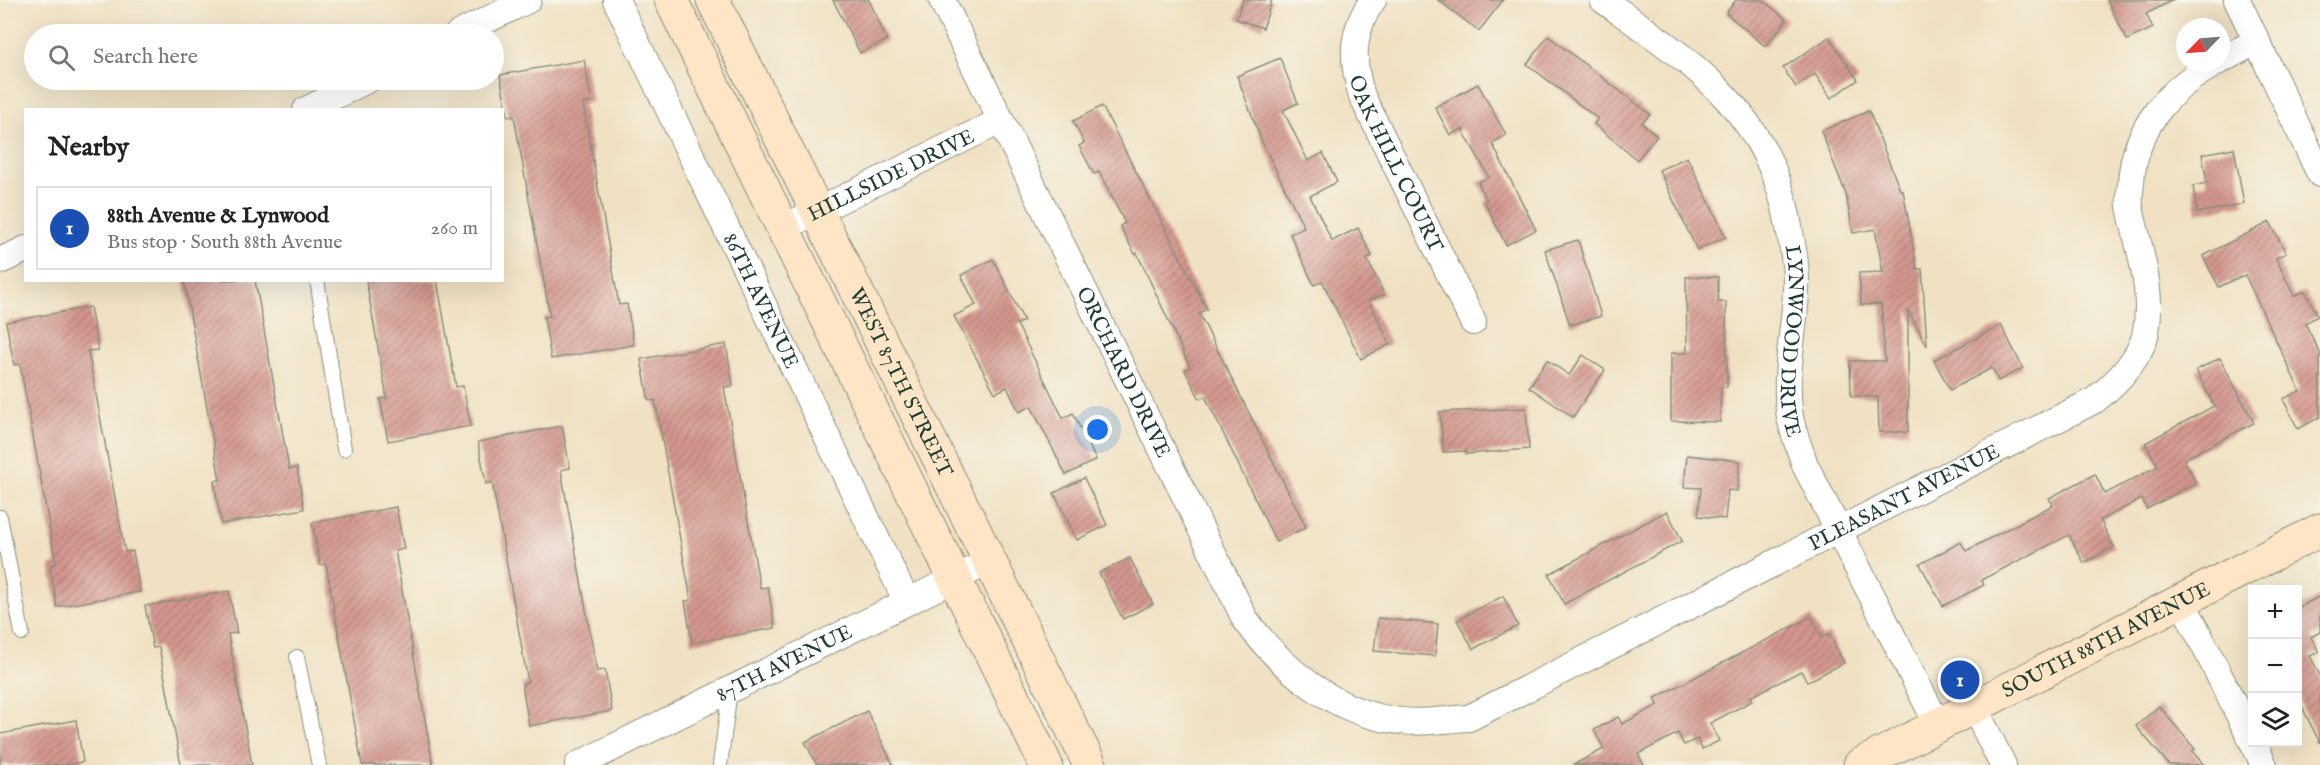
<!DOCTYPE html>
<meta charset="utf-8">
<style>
:root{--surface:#fff;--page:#f2f2f2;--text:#222;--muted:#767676;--line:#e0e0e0;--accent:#b5179e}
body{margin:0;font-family:"IM FELL English",serif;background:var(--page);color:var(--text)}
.controls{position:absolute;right:18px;bottom:18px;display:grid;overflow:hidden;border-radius:0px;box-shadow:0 6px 24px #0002}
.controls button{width:54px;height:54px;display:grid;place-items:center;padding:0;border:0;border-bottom:2px solid var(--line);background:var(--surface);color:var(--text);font:30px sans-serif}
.compass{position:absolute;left:2176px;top:18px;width:54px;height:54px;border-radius:50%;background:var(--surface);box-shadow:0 6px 24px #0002;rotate:245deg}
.you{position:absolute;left:1098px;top:430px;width:21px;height:21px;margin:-15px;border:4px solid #fff;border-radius:50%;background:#1a73e8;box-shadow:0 0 0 9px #1a73e833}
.badge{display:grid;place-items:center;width:39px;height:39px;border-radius:50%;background:var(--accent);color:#fff;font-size:20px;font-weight:700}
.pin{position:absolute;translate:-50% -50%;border:3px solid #fff;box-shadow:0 2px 6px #0006}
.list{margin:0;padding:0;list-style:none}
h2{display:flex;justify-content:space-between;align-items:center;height:78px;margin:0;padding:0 24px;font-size:26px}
h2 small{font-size:20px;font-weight:400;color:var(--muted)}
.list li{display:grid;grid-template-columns:39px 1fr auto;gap:18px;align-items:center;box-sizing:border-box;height:84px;margin:0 12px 12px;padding:0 12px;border:2px solid var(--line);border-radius:0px}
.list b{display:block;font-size:22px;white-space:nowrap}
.list p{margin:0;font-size:20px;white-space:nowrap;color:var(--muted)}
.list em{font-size:20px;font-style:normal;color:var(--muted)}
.icon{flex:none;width:33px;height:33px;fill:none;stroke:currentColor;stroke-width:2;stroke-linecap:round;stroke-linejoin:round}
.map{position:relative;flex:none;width:2320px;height:765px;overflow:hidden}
.search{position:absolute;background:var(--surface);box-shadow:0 6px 24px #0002;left:24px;top:24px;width:480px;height:66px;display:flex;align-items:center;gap:15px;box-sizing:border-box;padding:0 21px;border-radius:33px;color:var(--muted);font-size:22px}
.panel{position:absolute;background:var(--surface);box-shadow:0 6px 24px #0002;left:24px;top:108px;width:480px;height:174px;border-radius:0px}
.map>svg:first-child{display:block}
.building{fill:url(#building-hatch)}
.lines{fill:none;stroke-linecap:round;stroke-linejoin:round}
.lane-casing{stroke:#888f7b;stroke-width:16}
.street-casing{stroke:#888f7b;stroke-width:28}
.secondary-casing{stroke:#888f7b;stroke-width:35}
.lane{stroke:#fff;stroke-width:14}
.street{stroke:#fff;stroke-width:26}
.secondary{stroke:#fde5c5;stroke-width:33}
.labels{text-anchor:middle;stroke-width:5;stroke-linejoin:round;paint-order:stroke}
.street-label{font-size:21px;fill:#1f3d34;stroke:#f7f3e8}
</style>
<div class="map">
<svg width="2320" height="765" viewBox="0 0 2320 765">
<defs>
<pattern id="building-hatch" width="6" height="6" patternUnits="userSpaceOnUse" patternTransform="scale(1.5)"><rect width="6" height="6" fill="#d4978f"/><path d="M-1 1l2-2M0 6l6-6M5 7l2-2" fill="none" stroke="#ab7c76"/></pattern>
</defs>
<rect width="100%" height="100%" fill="#f7f3e8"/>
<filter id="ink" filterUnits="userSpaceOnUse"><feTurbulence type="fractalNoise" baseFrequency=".0167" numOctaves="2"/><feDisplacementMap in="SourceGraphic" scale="12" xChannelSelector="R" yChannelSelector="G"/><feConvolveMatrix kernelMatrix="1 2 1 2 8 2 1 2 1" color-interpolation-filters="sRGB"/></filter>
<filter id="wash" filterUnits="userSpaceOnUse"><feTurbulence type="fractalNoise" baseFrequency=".008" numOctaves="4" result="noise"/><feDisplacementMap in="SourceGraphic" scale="24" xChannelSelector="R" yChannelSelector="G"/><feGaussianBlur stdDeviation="1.35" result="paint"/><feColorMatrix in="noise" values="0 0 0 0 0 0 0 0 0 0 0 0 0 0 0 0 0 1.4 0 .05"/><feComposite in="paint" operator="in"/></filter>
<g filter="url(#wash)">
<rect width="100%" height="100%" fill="#f0e1c2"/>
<g id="blocks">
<!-- building -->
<g class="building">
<path d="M 833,0 L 869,0 L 887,40 L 860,53 Z"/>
<path d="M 1243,0 L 1272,0 L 1263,28 L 1236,19 Z"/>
<path d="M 1438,0 L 1503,0 L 1479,31 Z"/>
<path d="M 1736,0 L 1763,0 L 1787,20 L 1765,46 L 1726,13 Z"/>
<path d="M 2107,0 L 2173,0 L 2146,14 L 2153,28 L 2127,40 Z"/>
<path d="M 1548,36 L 1650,114 L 1642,123 L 1657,136 L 1637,160 L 1594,124 L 1598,119 L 1527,64 Z"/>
<path d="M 1829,37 L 1858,80 L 1831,98 L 1815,74 L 1796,87 L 1783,68 Z"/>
<path d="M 1280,58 L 1298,103 L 1283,110 L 1308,161 L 1323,153 L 1337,182 L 1310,196 L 1332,241 L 1358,228 L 1372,256 L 1367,259 L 1384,294 L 1369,301 L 1390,344 L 1361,359 L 1322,281 L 1314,285 L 1290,234 L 1304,227 L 1262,142 L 1237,76 Z"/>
<path d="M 584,60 L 592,102 L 583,104 L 619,305 L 627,304 L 634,345 L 551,359 L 544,317 L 550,316 L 514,116 L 508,117 L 500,75 Z"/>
<path d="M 1478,84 L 1506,135 L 1492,143 L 1536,230 L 1506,245 L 1485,203 L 1487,201 L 1478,182 L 1489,177 L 1462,129 L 1450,135 L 1435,107 Z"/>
<path d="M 1102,106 L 1207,309 L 1199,313 L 1306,527 L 1276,542 L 1205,396 L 1200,399 L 1185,370 L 1190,367 L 1137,253 L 1135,254 L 1120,226 L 1125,223 L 1099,172 L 1094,174 L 1079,146 L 1084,143 L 1073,121 Z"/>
<path d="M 1869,111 L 1900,190 L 1903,190 L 1917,269 L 1922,269 L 1927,346 L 1908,310 L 1908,432 L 1879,432 L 1878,397 L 1851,396 L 1850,361 L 1885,361 L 1881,304 L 1861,305 L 1859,273 L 1883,272 L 1875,229 L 1853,233 L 1846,194 L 1821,131 Z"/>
<path d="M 2234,148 L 2244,204 L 2197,213 L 2193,186 L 2207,183 L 2202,154 Z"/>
<path d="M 1687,157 L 1726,237 L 1697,250 L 1659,170 Z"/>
<path d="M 2270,222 L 2286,253 L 2276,258 L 2294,296 L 2305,291 L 2318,316 L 2305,323 L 2320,353 L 2320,417 L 2298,429 L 2283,399 L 2300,391 L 2245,275 L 2219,287 L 2203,256 Z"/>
<path d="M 1578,240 L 1601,316 L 1570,325 L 1545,250 Z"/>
<path d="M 993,259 L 1024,321 L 1017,324 L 1063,418 L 1073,413 L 1096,460 L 1066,475 L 1031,406 L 1019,412 L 1007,387 L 995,393 L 954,316 L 976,305 L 961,275 Z"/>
<path d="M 1686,277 L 1718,277 L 1718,302 L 1726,302 L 1727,387 L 1721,387 L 1720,422 L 1671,421 L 1671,353 L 1687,353 Z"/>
<path d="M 184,280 L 255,280 L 289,469 L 297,468 L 304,509 L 221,524 L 214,481 L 220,480 Z"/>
<path d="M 366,280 L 437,280 L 456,387 L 463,386 L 471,426 L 388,441 L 380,399 L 387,398 Z"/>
<path d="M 90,307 L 98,350 L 88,351 L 125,552 L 133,551 L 140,592 L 57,607 L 50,565 L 56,564 L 20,364 L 14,365 L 6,322 Z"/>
<path d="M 2001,325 L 2023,368 L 1998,381 L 1992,368 L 1950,390 L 1934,360 Z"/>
<path d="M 726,344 L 733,386 L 724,387 L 760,588 L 768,587 L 775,628 L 692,643 L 685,601 L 691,600 L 655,400 L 649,401 L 641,359 Z"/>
<path d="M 1583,355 L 1605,370 L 1573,417 L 1529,387 L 1547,360 L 1569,375 Z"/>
<path d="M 2220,358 L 2254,423 L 2184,459 L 2196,483 L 2147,509 L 2142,499 L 2100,520 L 2114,547 L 2084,563 L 2069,535 L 1981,580 L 1984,585 L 1943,606 L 1920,564 L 1961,542 L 1966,551 L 2053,505 L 2049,498 L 2095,474 L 2105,494 L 2158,466 L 2145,443 L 2214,406 L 2196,370 Z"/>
<path d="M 1526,408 L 1529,449 L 1466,454 L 1466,451 L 1443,452 L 1440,412 Z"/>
<path d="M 562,426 L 570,468 L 561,470 L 597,671 L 605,670 L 612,711 L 529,726 L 522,684 L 528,682 L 492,482 L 486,484 L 478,442 Z"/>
<path d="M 1687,455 L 1740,461 L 1737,491 L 1728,490 L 1725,519 L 1698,516 L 1701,488 L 1684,487 Z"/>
<path d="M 1084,478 L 1107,525 L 1077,540 L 1054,493 Z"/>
<path d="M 396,507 L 404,549 L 395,551 L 433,765 L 362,765 L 326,564 L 320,565 L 312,523 Z"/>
<path d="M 1667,511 L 1682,541 L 1564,604 L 1549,574 Z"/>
<path d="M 1130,558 L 1153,604 L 1123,619 L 1099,573 Z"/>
<path d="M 229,591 L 237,633 L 228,634 L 252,765 L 181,765 L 159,647 L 153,648 L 145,606 Z"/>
<path d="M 1503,596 L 1518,626 L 1473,649 L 1457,620 Z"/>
<path d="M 2320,596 L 2320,632 L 2311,637 L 2319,652 L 2310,656 L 2320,675 L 2320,743 L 2298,699 L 2298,608 Z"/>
<path d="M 1811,617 L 1822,637 L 1829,634 L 1844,663 L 1807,682 L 1801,671 L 1750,697 L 1752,701 L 1710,723 L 1719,741 L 1702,749 L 1697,739 L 1684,745 L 1678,733 L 1638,754 L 1644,765 L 1573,765 L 1604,749 L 1594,730 L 1618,717 L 1622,724 L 1658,705 L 1655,698 Z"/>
<path d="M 1378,618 L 1438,624 L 1435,656 L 1374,651 Z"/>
<path d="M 2159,706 L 2195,749 L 2192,751 L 2204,765 L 2169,765 L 2136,726 Z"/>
<path d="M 867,711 L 893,765 L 817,765 L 805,742 Z"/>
<path d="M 76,720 L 83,762 L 66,765 L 0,765 L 0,734 Z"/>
</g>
</g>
</g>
<g filter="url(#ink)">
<use href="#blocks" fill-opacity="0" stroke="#888f7b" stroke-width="1.5"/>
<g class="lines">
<defs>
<g id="lane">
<path d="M 317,280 L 344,449"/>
<path d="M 0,517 L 22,633"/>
<path d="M 297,657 L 319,765"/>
<path d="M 720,765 L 730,690"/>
</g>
<g id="street">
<path id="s1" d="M 616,0 L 907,602"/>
<path id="s2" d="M 942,0 L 1245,619 C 1281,669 1337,715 1401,721 C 1423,724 1447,719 1469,718 L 2095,400 C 2115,384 2138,361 2145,336 C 2155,291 2138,249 2130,206 C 2129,198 2130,190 2131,183 C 2134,128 2169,88 2216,63"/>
<path id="s3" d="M 1373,0 C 1351,31 1351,60 1362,96 L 1473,322"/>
<path id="s4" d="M 1603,0 C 1692,63 1770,111 1789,227 C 1793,248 1797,269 1796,290 C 1795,331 1783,376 1790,417 C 1793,433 1800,449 1805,465 L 1938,725"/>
<path d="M 2237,0 L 2320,174"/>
<path d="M 458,34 L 528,0"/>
<path d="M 2221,60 L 2257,41"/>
<path d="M 306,110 L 367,80"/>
<path id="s5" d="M 783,228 L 1000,121"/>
<path d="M 0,261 L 26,249"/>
<path d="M 2182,601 L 2252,741"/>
<path d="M 1974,707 L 2003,765"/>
<path d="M 2253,742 L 2264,765"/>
<path id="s6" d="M 578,765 L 990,561"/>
</g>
<g id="secondary">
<path d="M 671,0 L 1046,765"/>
<path id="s7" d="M 713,0 L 1090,765"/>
<path id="s8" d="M 1860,765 L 2320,530"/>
</g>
</defs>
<!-- lane casing -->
<use href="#lane" class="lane-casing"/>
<!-- street casing -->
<use href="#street" class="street-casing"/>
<!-- secondary casing -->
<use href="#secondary" class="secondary-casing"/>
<!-- lane -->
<use href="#lane" class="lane"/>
<!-- street -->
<use href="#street" class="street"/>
<!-- secondary -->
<use href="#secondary" class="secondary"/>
</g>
</g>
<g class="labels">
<!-- street labels -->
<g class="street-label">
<text dy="7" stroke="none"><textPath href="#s3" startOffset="176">OAK HILL COURT</textPath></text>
<text dy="7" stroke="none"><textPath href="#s5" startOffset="120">HILLSIDE DRIVE</textPath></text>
<text dy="7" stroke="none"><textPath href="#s1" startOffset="334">86TH AVENUE</textPath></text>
<text dy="7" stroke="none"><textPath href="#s4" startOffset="418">LYNWOOD DRIVE</textPath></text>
<text dy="7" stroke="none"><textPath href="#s2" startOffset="414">ORCHARD DRIVE</textPath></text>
<text dy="7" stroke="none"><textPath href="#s7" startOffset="426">WEST 87TH STREET</textPath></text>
<text dy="7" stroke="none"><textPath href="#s2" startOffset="1437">PLEASANT AVENUE</textPath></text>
<text dy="7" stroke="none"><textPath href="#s8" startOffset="276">SOUTH 88TH AVENUE</textPath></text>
<text dy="7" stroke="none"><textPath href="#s6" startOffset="230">87TH AVENUE</textPath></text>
</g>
</g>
</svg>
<div class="controls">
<button>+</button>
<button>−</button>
<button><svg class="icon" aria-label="layers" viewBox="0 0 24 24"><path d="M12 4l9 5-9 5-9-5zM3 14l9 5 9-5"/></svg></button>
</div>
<svg class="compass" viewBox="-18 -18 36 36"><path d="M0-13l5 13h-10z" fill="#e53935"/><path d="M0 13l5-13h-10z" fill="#767676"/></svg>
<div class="you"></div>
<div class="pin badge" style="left:1960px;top:680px;background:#1a4fb4">1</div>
<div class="search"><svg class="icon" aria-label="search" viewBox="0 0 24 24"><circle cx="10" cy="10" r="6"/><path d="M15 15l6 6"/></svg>Search here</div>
<section class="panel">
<h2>Nearby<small></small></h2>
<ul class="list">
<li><span class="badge" style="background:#1a4fb4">1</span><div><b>88th Avenue &amp; Lynwood</b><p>Bus stop · South 88th Avenue</p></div><em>260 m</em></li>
</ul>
</section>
</div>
